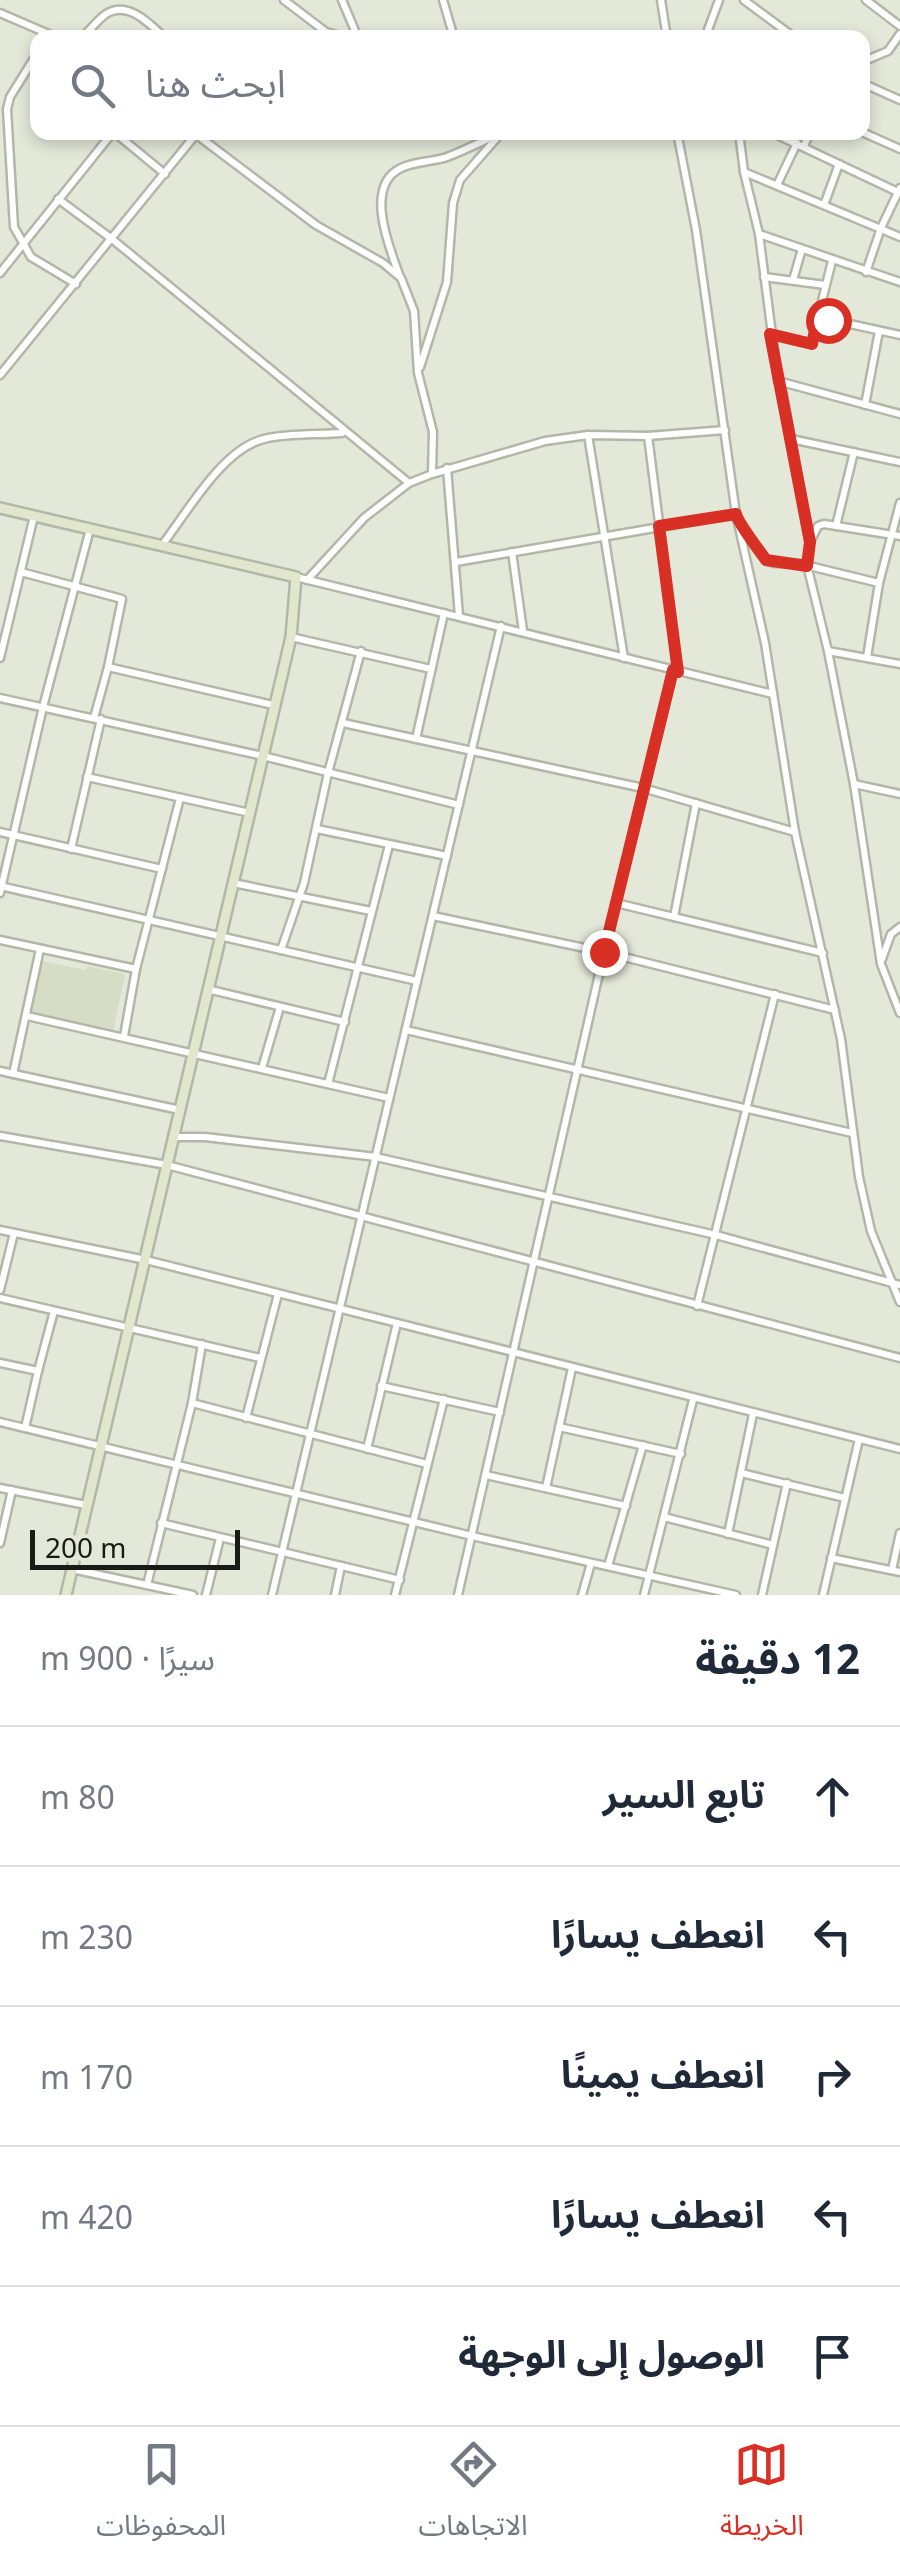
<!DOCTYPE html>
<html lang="ar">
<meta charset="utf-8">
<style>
:root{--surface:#fff;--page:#f2f2f3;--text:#1f2937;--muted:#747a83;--line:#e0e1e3;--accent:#d93025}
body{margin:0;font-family:"Noto Sans","Noto Sans Arabic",sans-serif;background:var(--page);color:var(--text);direction:rtl}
.scale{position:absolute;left:30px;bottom:25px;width:210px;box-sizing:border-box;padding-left:10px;border:5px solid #191b15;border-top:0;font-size:28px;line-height:35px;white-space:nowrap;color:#191b15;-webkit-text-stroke:8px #e4e8d9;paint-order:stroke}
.stop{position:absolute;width:30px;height:30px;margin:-22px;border:8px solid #d93025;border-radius:50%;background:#fff}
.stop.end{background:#d93025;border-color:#fff;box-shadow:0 2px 10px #0008}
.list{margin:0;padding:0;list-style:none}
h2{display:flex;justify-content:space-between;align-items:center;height:130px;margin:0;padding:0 40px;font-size:42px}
h2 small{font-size:32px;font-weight:400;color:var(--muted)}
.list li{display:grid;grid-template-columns:65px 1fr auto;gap:30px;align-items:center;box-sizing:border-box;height:140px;padding:0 40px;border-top:2px solid var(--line)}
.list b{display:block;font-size:38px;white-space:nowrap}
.list em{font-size:32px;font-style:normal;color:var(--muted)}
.icon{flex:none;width:55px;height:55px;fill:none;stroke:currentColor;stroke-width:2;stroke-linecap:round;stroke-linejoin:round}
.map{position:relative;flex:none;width:900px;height:1595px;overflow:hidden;direction:ltr}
.search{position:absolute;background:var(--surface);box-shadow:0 5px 15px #0003;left:30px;right:30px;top:30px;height:110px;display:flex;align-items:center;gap:25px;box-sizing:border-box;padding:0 35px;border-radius:20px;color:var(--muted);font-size:38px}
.sheet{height:830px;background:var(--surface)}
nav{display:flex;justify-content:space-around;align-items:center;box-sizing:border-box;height:140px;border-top:2px solid var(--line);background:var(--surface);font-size:28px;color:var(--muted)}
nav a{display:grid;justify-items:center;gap:5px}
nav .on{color:var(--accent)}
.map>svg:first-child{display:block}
.built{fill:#d6dcc6}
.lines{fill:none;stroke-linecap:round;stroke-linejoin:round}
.street-casing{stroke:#b3b7a8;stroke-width:11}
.secondary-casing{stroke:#b3b7a8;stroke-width:14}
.street{stroke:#fff;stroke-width:6}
.secondary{stroke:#e1e6cc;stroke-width:9}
.route{stroke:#d93025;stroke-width:12}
</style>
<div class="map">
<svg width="900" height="1595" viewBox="0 0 900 1595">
<rect width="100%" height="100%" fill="#e4e8d9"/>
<!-- built -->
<path class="built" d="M 42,961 L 85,970 L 87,966 L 125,974 L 113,1031 L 30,1013 Z"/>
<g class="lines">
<defs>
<g id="street">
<path d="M 284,0 L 326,32 L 347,38"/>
<path d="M 342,0 L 358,38"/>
<path d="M 443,0 L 454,38"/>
<path d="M 661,0 L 667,38"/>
<path d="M 744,0 L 795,38"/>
<path d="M 866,0 L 900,26"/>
<path d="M 0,13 L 58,38"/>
<path d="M 81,38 C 90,31 97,20 106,14 C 128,0 150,24 165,38"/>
<path d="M 705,38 L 719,0"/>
<path d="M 38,52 L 10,97 L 7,109 L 14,227 L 31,257 L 76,284"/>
<path d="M 862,62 L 888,51 L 900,34"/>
<path d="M 862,83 L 900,100"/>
<path d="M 114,132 L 165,174"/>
<path d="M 193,132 L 316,225 L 383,263 L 401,278 L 414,311 L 418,373 L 433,432 L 432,473"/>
<path d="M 677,132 L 696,230 L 736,514 L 765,643 L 795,832 L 841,1039 L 859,1177 L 871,1231 L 900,1302"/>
<path d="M 739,132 L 744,172 L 759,234"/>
<path d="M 771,132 L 900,193"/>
<path d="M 862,132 L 900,149"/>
<path d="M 804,146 L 810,132"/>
<path d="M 744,172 L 900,237"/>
<path d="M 777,185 L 797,143"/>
<path d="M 58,199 L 112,239 L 409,483"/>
<path d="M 824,205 L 839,164"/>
<path d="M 832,261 L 818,317 L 900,335"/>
<path d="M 866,272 L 881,228 L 900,188"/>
<path d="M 0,273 L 113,132"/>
<path d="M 400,277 C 390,249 363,186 401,168 C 415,161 433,162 447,157 C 465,150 481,142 498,134"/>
<path d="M 764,277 L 825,285"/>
<path d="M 793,280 L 802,249"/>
<path d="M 900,282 L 759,234 L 778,381 L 900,414"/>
<path d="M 770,334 L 812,344 L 818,317"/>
<path d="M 420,367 L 447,282 L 453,203 L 460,180 L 502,132"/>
<path d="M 0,375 L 197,133"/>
<path d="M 781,384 L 809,539"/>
<path d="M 865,405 L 879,331"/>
<path d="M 588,435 L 624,658"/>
<path d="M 648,436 L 678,672"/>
<path d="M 791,439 L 900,462"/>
<path d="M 447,468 L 459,616"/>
<path d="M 739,524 L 766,560 L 774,563 L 801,564 L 879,583"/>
<path d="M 836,526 L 854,452"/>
<path d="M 900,536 L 824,524 L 818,526 L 810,542 L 807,565 L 828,651 L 854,784 L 881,964 L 900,1013"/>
<path d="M 162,545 C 187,513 222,449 264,439 C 288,433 317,435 342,433"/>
<path d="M 512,552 L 523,631"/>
<path d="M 456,562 L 736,514"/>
<path d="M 21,572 L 122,599 L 108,667 L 94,718"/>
<path d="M 296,577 L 773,694"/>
<path d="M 307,580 L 364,518 L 409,483 L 432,474 L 545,441 L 588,435 L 648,436 L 725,430"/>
<path d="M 291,637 L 431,669"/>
<path d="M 828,651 L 900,664"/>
<path d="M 867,657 L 879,583 L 900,503"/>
<path d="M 0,658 L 34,516"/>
<path d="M 108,667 L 273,705"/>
<path d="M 0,698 L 263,756 L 459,805"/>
<path d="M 343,723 L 643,788 L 795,832"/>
<path d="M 416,739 L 444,613"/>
<path d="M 87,777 L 250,813"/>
<path d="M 854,784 L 900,794"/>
<path d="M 317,829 L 447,856"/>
<path d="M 0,832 L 162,869"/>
<path d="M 71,849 L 101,719"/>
<path d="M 233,883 L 371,911"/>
<path d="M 0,886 L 417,981"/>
<path d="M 0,893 L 43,707 L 90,529"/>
<path d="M 616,903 L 823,953"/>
<path d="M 433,916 L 604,952 L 835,1010"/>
<path d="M 674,917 L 696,803"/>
<path d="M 0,940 L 136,969"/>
<path d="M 281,950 L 304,883 L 328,773 L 361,651"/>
<path d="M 882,959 L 891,934 L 900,927"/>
<path d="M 207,989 L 345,1022"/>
<path d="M 27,1016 L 389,1098"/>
<path d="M 406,1030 L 852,1133"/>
<path d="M 124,1036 L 136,969 L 180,798"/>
<path d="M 262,1068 L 280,1007"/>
<path d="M 0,1071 L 180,1110"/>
<path d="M 13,1074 L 40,949"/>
<path d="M 328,1084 L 389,845"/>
<path d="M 0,1136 L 167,1165 L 900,1358"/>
<path d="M 174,1137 L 205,1137 L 376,1157 L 716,1235 L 900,1285"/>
<path d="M 0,1230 L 146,1260 L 900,1449"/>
<path d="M 0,1290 L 14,1233"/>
<path d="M 0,1298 L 260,1358"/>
<path d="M 697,1306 L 775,994"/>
<path d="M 0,1363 L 38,1371 L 25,1428"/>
<path d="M 38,1371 L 54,1311"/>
<path d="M 381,1386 L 500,1412"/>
<path d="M 192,1403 L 427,1464"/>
<path d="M 246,1418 L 278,1294"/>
<path d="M 0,1422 L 472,1536 L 736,1595"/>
<path d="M 559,1427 L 681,1454"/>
<path d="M 367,1449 L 397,1323"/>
<path d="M 741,1473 L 845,1498"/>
<path d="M 486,1475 L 626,1506"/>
<path d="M 0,1488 L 86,1505"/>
<path d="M 546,1488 L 572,1368"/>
<path d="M 664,1517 L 773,1545"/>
<path d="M 161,1523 L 400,1580"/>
<path d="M 728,1534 L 753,1414"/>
<path d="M 0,1543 L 12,1490"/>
<path d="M 831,1558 L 900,1572"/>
<path d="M 608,1566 L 643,1445"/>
<path d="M 72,1569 L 193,1595"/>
<path d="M 892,1570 L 900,1533"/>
<path d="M 147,1585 L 192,1403 L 202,1344"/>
<path d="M 206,1595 L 220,1538"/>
<path d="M 272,1595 L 501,626"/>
<path d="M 335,1595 L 341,1566"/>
<path d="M 395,1595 L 444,1399"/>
<path d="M 458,1595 L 604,952 L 673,671"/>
<path d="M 582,1595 L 591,1563"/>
<path d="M 644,1595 L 693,1400"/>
<path d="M 762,1595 L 787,1483"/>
<path d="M 823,1595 L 859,1439"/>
</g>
<path id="secondary" d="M 0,508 L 296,577 L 291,637 L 66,1595"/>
</defs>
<!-- street casing -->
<use href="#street" class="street-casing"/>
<!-- secondary casing -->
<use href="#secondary" class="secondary-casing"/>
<!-- street -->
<use href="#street" class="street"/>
<!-- secondary -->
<use href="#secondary" class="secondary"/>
</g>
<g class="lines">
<!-- route -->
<path class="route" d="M 604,952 L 673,670 L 678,672 L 659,526 L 736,514 C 738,523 759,550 766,560 L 807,566 L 810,542 L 770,334 L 812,344 L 818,317 L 828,320"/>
</g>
</svg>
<div class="scale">200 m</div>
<div class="stop" style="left:828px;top:320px"></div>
<div class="stop end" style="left:604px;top:952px"></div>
<div class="search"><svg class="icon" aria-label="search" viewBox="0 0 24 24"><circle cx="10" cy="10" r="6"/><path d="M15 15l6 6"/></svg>ابحث هنا</div>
</div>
<section class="sheet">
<h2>12 دقيقة<small>سيرًا · 900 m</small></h2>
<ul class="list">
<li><svg class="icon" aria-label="ahead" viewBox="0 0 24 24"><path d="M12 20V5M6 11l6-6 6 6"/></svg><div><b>تابع السير</b></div><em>80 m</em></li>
<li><svg class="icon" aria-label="left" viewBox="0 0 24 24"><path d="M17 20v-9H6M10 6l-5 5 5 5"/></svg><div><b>انعطف يسارًا</b></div><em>230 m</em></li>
<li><svg class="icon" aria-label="right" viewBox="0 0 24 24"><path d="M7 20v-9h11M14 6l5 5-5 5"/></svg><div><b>انعطف يمينًا</b></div><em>170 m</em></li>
<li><svg class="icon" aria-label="left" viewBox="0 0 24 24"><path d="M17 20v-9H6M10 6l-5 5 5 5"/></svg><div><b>انعطف يسارًا</b></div><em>420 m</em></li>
<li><svg class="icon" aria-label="arrive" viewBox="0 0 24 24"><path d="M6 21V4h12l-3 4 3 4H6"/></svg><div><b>الوصول إلى الوجهة</b></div></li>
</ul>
</section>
<nav>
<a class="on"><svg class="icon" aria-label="map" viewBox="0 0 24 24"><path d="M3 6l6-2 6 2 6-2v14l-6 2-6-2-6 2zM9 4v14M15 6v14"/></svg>الخريطة</a>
<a><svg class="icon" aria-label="directions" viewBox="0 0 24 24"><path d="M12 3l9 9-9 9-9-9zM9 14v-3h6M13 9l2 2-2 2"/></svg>الاتجاهات</a>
<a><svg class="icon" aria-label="saved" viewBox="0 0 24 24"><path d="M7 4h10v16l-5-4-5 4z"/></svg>المحفوظات</a>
</nav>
